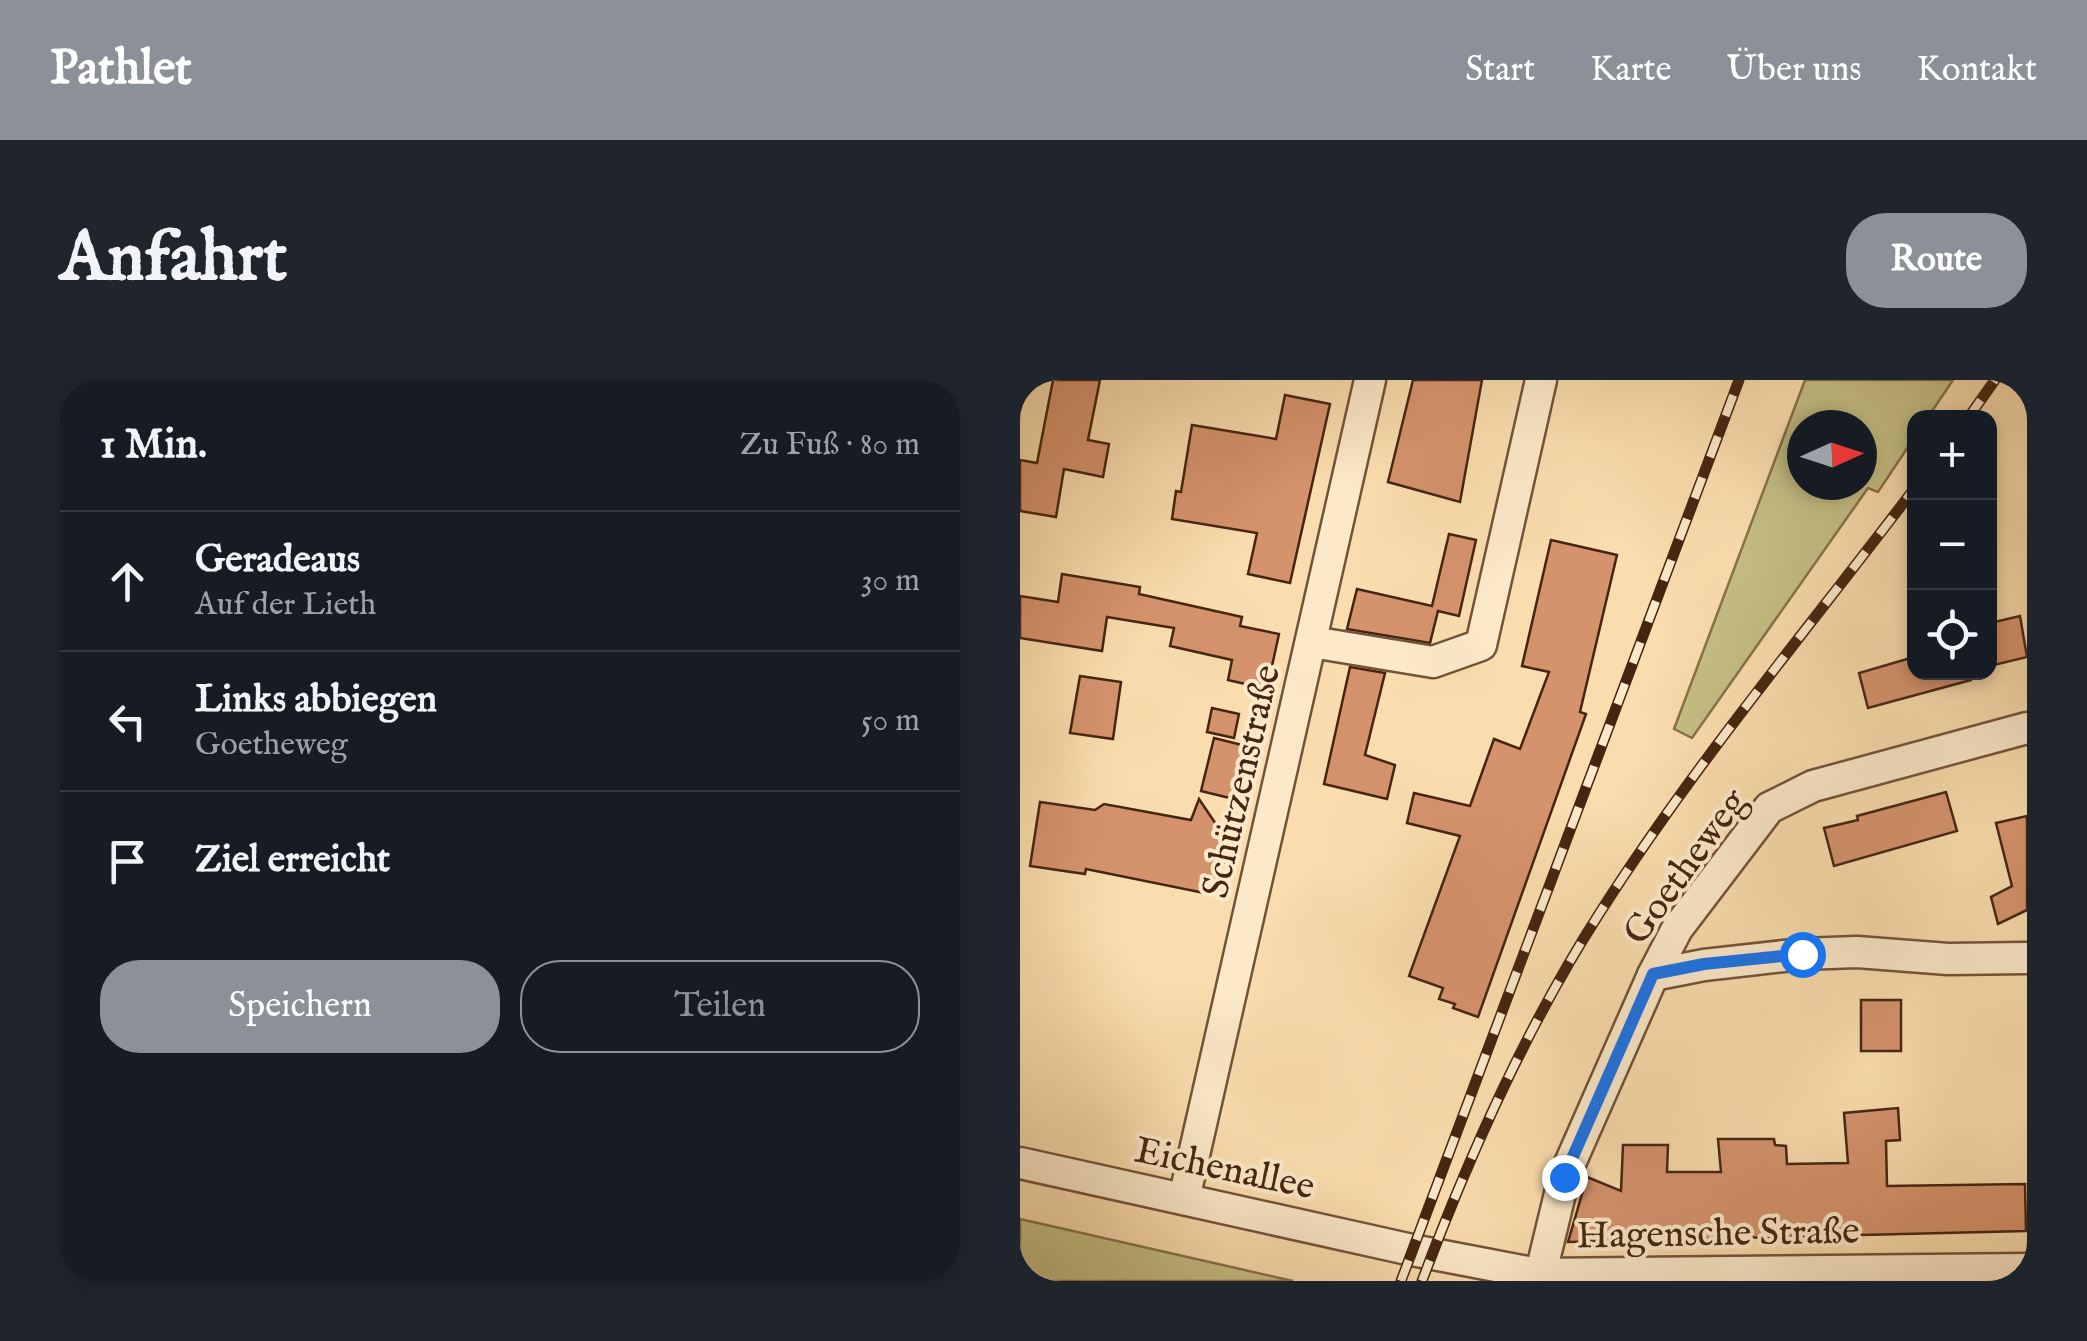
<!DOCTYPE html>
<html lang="de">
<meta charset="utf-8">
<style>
:root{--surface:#171b24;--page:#20242c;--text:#f1f3f6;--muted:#9ea1a6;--line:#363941;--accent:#8c9099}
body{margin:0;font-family:"IM FELL English",serif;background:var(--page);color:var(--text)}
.controls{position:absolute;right:30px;top:30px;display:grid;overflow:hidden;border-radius:20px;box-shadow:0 5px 15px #0003}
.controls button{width:90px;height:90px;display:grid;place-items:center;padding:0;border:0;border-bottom:2px solid var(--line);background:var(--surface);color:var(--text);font:50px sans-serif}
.compass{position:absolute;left:767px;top:30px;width:90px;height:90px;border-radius:50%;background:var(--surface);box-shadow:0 5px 15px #0003;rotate:87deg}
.stop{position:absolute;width:30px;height:30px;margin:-22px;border:8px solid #1a73e8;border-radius:50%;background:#fff}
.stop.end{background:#1a73e8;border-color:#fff;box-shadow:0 2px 10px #0008}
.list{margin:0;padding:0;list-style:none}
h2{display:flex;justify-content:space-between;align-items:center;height:130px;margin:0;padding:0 40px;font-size:42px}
h2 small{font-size:32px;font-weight:400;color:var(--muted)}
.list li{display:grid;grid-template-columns:65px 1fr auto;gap:30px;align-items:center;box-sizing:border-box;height:140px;padding:0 40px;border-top:2px solid var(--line)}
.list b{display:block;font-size:38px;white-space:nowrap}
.list p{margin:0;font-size:32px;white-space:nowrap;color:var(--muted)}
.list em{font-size:32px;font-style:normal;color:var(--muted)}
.actions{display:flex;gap:20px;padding:30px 40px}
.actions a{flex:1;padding:22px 0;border:2px solid var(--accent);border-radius:40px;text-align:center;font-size:35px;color:var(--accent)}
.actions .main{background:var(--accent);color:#fff}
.icon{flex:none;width:55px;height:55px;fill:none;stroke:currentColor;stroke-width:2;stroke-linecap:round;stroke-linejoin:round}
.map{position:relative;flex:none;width:1007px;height:901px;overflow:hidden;border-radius:40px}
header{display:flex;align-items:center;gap:60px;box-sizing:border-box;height:140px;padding:0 50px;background:var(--accent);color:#fff}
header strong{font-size:48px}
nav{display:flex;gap:55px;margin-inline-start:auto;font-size:35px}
.intro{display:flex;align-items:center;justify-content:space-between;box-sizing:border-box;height:240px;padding:0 60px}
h1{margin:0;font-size:70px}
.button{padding:25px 45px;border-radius:40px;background:var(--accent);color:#fff;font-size:35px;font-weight:700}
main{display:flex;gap:60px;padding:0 60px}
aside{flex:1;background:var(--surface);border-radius:40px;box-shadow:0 5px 15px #0003}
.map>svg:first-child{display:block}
.green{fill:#c5bf85;stroke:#86724a;stroke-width:2.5;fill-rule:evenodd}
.building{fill:#d5936d;stroke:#462510;stroke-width:2.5}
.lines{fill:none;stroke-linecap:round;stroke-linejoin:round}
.minor-casing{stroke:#735338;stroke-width:35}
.minor{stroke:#fce9ca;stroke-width:30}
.rail-casing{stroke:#462510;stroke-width:11}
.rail{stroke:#fce9ca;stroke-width:8;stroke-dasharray:22;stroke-linecap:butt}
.route{stroke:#1a73e8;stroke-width:12}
.labels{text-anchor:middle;stroke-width:8;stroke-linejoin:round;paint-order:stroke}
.street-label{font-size:38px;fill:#462510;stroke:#fce9ca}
</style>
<header>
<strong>Pathlet</strong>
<nav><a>Start</a><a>Karte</a><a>Über uns</a><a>Kontakt</a></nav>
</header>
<div class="intro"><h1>Anfahrt</h1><a class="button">Route</a></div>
<main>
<aside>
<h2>1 Min.<small>Zu Fuß · 80 m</small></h2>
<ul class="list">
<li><svg class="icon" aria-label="ahead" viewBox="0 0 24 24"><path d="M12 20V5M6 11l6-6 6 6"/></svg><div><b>Geradeaus</b><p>Auf der Lieth</p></div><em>30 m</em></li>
<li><svg class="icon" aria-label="left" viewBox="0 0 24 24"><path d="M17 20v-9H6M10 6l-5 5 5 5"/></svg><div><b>Links abbiegen</b><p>Goetheweg</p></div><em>50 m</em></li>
<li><svg class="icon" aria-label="arrive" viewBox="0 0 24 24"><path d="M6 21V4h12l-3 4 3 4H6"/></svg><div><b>Ziel erreicht</b></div></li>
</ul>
<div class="actions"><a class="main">Speichern</a><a>Teilen</a></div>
</aside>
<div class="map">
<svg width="1007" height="901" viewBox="0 0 1007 901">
<rect width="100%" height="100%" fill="#faddae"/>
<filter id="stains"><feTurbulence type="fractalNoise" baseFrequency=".002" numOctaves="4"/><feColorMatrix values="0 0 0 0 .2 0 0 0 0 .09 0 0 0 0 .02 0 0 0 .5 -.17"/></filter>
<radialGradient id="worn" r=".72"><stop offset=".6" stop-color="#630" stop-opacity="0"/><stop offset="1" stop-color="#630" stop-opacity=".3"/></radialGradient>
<!-- green -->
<g class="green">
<path d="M 785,0 L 933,0 L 908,37 L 894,38 L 894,58 L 858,112 L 848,108 L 672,358 L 654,349 ZM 782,45 L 842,45 L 842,105 L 782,105 Z"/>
<path d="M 0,839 L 273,901 L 0,901 Z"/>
</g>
<!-- building -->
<g class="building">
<path d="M 33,0 L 80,0 L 68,60 L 89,64 L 83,97 L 44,89 L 36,137 L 0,131 L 0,80 L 17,83 Z"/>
<path d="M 393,0 L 462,0 L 440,122 L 368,102 Z"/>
<path d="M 265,15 L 310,24 L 270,203 L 228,194 L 237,153 L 152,139 L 156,111 L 161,112 L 172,45 L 256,59 Z"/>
<path d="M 429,154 L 456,160 L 439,236 L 418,231 L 410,263 L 327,249 L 337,209 L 412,226 Z"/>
<path d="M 531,160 L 597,175 L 560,332 L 566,334 L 458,637 L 433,628 L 435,624 L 419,619 L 423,608 L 389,596 L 440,456 L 387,443 L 394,413 L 450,426 L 474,359 L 500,369 L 529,292 L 502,286 Z"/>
<path d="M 42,194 L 120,207 L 119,214 L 222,237 L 220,246 L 259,254 L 247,309 L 208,300 L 212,280 L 150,266 L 154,248 L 87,237 L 82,271 L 0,258 L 0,216 L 38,222 Z"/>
<path d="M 1000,236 L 1007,277 L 970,286 L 970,243 Z"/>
<path d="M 894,277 L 894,292 L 950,292 L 951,300 L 848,328 L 839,293 Z"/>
<path d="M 330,287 L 365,293 L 345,375 L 375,385 L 367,419 L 304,404 Z"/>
<path d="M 60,296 L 101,302 L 93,359 L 50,353 Z"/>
<path d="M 192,328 L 219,334 L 214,358 L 187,352 Z"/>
<path d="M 194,358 L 234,368 L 222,421 L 181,411 Z"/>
<path d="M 926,412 L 937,451 L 814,486 L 804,448 L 838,440 L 837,436 Z"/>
<path d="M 179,419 L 202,453 L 200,468 L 204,482 L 195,493 L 193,508 L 184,513 L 66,489 L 65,494 L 10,486 L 20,422 L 75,430 L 84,424 L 171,440 Z"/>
<path d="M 1007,436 L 1007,530 L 978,544 L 971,517 L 992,506 L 976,443 Z"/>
<rect x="841" y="620" width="40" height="51"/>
<path d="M 878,728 L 880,760 L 866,761 L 867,806 L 1005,804 L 1006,851 L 548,862 L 567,797 L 601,811 L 603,765 L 648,765 L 647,792 L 701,792 L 698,759 L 754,759 L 755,765 L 766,766 L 767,784 L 828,783 L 824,733 Z"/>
</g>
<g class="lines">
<defs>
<g id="minor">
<path d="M 292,262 L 413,282 L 461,265 L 521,0"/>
<path d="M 633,595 L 684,585 L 782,574 L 837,572 L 928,579 L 1007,578"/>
<path d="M 0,783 L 392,870 L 518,894 L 1007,889"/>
<path d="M 164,819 L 350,0"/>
<path d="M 519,901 L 544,797 L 633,595 L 657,549 L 749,428 L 793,406 L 1007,348"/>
</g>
</defs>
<!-- minor casing -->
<use href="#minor" class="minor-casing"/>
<!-- minor -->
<use href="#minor" class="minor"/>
<defs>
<g id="rail">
<path d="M 948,38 L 975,0"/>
<path d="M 381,901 L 719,0"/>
<path d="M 402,901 C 450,774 506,648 579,534 C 673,386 788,249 894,109"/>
</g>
</defs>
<!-- rail casing -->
<use href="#rail" class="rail-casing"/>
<!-- rail -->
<use href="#rail" class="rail"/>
</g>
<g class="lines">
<!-- route -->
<path class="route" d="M 544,797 L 633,594 L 684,584 L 782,574"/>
</g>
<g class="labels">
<!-- street labels -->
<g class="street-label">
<text transform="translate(220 401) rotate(-77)" y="13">Schützenstraße</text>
<text transform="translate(664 486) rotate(-54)" y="13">Goetheweg</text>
<text transform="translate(205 787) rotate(12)" y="13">Eichenallee</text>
<text transform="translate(698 852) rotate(-1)" y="13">Hagensche Straße</text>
</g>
</g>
<rect width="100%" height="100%" filter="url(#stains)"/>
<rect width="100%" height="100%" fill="url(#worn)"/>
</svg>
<div class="controls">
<button>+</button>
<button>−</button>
<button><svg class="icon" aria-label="locate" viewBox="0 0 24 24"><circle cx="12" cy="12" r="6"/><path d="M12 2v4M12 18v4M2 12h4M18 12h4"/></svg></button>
</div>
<svg class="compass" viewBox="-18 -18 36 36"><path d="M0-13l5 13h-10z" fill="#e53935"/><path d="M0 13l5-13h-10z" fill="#9ea1a6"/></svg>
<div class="stop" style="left:782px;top:574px"></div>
<div class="stop end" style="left:544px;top:797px"></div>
</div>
</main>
